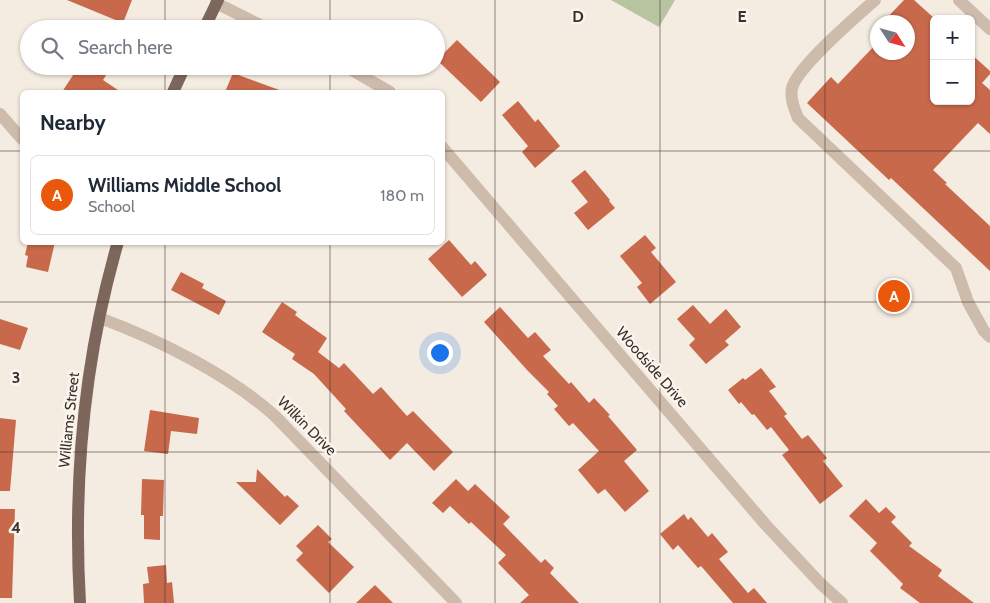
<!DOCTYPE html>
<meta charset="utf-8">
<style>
:root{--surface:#fff;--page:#f2f2f3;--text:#1f2937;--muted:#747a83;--line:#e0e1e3;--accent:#ea580c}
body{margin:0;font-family:Cabin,sans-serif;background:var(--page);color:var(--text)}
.controls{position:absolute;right:15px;top:15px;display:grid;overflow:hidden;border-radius:8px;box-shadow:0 1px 4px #0004}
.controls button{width:45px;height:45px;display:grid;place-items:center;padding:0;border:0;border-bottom:1px solid var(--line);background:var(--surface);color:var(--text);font:25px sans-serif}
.compass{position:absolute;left:870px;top:15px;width:45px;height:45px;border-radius:50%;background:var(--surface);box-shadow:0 1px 4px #0004;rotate:126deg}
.you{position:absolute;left:439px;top:352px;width:18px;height:18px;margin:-12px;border:4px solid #fff;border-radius:50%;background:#1a73e8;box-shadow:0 0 0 8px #1a73e833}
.badge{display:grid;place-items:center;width:32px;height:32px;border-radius:50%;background:var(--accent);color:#fff;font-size:16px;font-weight:700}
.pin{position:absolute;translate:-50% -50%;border:2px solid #fff;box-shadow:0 1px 5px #0006}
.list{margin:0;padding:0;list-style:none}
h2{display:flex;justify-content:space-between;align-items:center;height:65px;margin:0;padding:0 20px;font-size:21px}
h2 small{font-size:16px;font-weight:400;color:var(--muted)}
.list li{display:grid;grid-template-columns:32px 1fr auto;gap:15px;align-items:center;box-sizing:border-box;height:80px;margin:0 10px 10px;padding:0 10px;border:1px solid var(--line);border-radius:8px}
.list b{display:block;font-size:19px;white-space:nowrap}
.list p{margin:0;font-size:16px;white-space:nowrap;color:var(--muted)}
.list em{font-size:16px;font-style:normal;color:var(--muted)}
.icon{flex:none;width:28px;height:28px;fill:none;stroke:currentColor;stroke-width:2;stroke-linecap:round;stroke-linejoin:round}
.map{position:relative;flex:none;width:990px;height:603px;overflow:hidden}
.search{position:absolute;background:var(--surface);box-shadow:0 1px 4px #0004;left:20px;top:20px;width:425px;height:55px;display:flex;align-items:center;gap:12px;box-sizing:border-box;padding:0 18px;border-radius:28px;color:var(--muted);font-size:19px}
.panel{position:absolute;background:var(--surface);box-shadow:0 1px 4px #0004;left:20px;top:90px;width:425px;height:155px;border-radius:8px}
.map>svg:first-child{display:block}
.green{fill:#b8c4a0}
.building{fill:#c8694b}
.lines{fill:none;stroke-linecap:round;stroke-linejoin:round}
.minor{stroke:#cdbbac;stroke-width:12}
.major{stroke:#7d675c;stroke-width:12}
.grid{fill:none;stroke:#3b302b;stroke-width:1;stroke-opacity:0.55}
.labels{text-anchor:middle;stroke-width:5;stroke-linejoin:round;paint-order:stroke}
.street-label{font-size:15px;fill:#3b302b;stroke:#fbf5ee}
.grid-label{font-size:16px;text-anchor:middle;font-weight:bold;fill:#3b302b;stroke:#fbf5ee;stroke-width:5;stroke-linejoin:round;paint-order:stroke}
</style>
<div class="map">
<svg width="990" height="603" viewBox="0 0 990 603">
<rect width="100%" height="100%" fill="#f4ebe1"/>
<!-- green -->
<path class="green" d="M 611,0 L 675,0 L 659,27 Z"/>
<!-- building -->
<g class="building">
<path d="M 67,0 L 132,0 L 123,23 Z"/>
<path d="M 904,0 L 914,0 L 934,18 L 934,101 L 971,101 L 971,54 L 990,71 L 990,74 L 982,83 L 990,90 L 990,134 L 978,123 L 933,170 L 947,183 L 945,184 L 990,226 L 990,271 L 891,178 L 889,180 L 807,103 L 831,77 L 838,84 L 878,42 L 878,52 L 908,52 L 908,22 L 883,22 Z"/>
<path d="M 457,40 L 500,82 L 481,102 L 437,60 Z"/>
<path d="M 79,66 L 112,66 L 103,80 L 121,92 L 62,92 Z"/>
<path d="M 233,73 L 282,91 L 282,92 L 225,92 Z"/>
<path d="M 518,101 L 535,122 L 538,119 L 560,146 L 535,168 L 522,152 L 528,146 L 502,115 Z"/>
<path d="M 585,170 L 610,200 L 609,201 L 615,208 L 588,230 L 574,213 L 588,202 L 571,181 Z"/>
<path d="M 645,235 L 656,248 L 651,252 L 676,282 L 650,304 L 637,287 L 642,283 L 620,256 Z"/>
<path d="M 449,240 L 471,265 L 475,261 L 487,275 L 462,297 L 428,259 Z"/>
<path d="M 28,242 L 55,242 L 48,272 L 26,267 L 28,256 L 25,255 Z"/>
<path d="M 181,272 L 204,284 L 202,288 L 226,301 L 219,315 L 171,290 Z"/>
<path d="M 282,302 L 297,312 L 295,315 L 303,321 L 327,338 L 318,352 L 339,368 L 344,363 L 373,394 L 381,387 L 407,416 L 413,411 L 453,452 L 434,471 L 407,443 L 390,460 L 344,411 L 346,409 L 314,374 L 292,359 L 295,354 L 262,332 Z"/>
<path d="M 693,305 L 710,324 L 726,309 L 741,327 L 725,341 L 729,345 L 706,364 L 689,345 L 695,339 L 677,319 Z"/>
<path d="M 500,307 L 528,338 L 535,332 L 551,350 L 543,356 L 569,384 L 571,382 L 589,403 L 594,398 L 610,415 L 608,416 L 637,450 L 624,461 L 649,491 L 625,512 L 605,489 L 598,494 L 578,470 L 599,451 L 573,423 L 569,426 L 554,409 L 558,406 L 547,394 L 549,392 L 527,370 L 484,322 Z"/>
<path d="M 0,319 L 28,328 L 20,350 L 0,344 Z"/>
<path d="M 761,368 L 776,387 L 769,391 L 787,414 L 784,416 L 802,439 L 808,435 L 827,458 L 823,461 L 843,486 L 820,504 L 782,455 L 789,450 L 771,427 L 767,430 L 754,414 L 752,415 L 741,402 L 739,404 L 728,390 L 743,378 L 745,380 Z"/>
<path d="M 150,410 L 199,418 L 197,434 L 171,431 L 168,454 L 144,451 Z"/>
<path d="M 0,418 L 16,420 L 10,491 L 0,491 Z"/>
<path d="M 257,469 L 285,497 L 287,495 L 299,506 L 280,525 L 236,482 L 256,482 Z"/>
<path d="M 142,479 L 164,480 L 163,516 L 160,516 L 160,540 L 144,539 L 144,515 L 141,515 Z"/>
<path d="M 456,479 L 468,491 L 475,484 L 510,517 L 503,524 L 541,563 L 545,559 L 554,568 L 550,573 L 579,603 L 520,603 L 529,595 L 498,563 L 506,555 L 471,522 L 469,524 L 450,506 L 443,513 L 432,503 Z"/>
<path d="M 866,499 L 879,513 L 886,507 L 896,517 L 891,522 L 912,543 L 909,546 L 942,570 L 938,576 L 974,603 L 920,603 L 900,588 L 903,584 L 870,551 L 877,543 L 849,516 Z"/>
<path d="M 0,509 L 15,509 L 12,598 L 0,598 Z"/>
<path d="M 684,514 L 688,520 L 691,517 L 708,537 L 712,533 L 728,552 L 719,559 L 748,593 L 754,588 L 767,603 L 733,603 L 701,566 L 698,568 L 678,545 L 673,550 L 660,534 Z"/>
<path d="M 318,525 L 332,539 L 328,542 L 354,567 L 329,593 L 296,560 L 303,553 L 296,546 Z"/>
<path d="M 166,565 L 167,583 L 172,582 L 174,603 L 144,603 L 143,584 L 149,583 L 147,567 Z"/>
<path d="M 375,585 L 393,603 L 356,603 Z"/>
</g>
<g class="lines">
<!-- minor -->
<g class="minor">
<path d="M 875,0 C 856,17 798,66 792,88 C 790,98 794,108 798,118 L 956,268 L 968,302 L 984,331 L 990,337"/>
<path d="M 959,0 L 990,29"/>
<path d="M 216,3 L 268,29"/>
<path d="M 345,66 L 390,92"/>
<path d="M 0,114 L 22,139"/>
<path d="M 442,147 L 765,524 L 821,584 L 842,603"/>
<path d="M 100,318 C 159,340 228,374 275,416 L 456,603"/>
</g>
<!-- major -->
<g class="major">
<path d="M 204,29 L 218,0"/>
<path d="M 173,92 L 185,66"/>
<path d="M 80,603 C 73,482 84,359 118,242"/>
</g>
</g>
<!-- grid -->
<path class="grid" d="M 165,0 L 165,29M 330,0 L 330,29M 495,0 L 495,603M 660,0 L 660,603M 825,0 L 825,603M 165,66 L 165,92M 330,66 L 330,92M 0,151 L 22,151M 442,151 L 990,151M 165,242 L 165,603M 330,242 L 330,603M 0,302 L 990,302M 0,452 L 990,452"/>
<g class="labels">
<!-- street labels -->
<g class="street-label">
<text transform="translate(652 367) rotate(49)" y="5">Woodside Drive</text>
<text transform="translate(69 420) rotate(-84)" y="5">Williams Street</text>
<text transform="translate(307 426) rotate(45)" y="5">Wilkin Drive</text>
</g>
</g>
<g class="grid-label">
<text x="578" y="22">D</text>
<text x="742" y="22">E</text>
<text x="16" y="383">3</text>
<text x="16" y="533">4</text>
</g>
</svg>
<div class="controls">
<button>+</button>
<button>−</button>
</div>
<svg class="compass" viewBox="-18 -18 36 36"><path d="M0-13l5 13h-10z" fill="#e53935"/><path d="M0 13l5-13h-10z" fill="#747a83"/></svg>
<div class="you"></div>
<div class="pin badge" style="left:894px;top:296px">A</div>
<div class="search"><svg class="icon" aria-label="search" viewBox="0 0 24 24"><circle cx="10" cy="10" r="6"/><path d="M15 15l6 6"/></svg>Search here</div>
<section class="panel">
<h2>Nearby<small></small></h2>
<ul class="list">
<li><span class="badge">A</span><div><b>Williams Middle School</b><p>School</p></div><em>180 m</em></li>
</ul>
</section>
</div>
